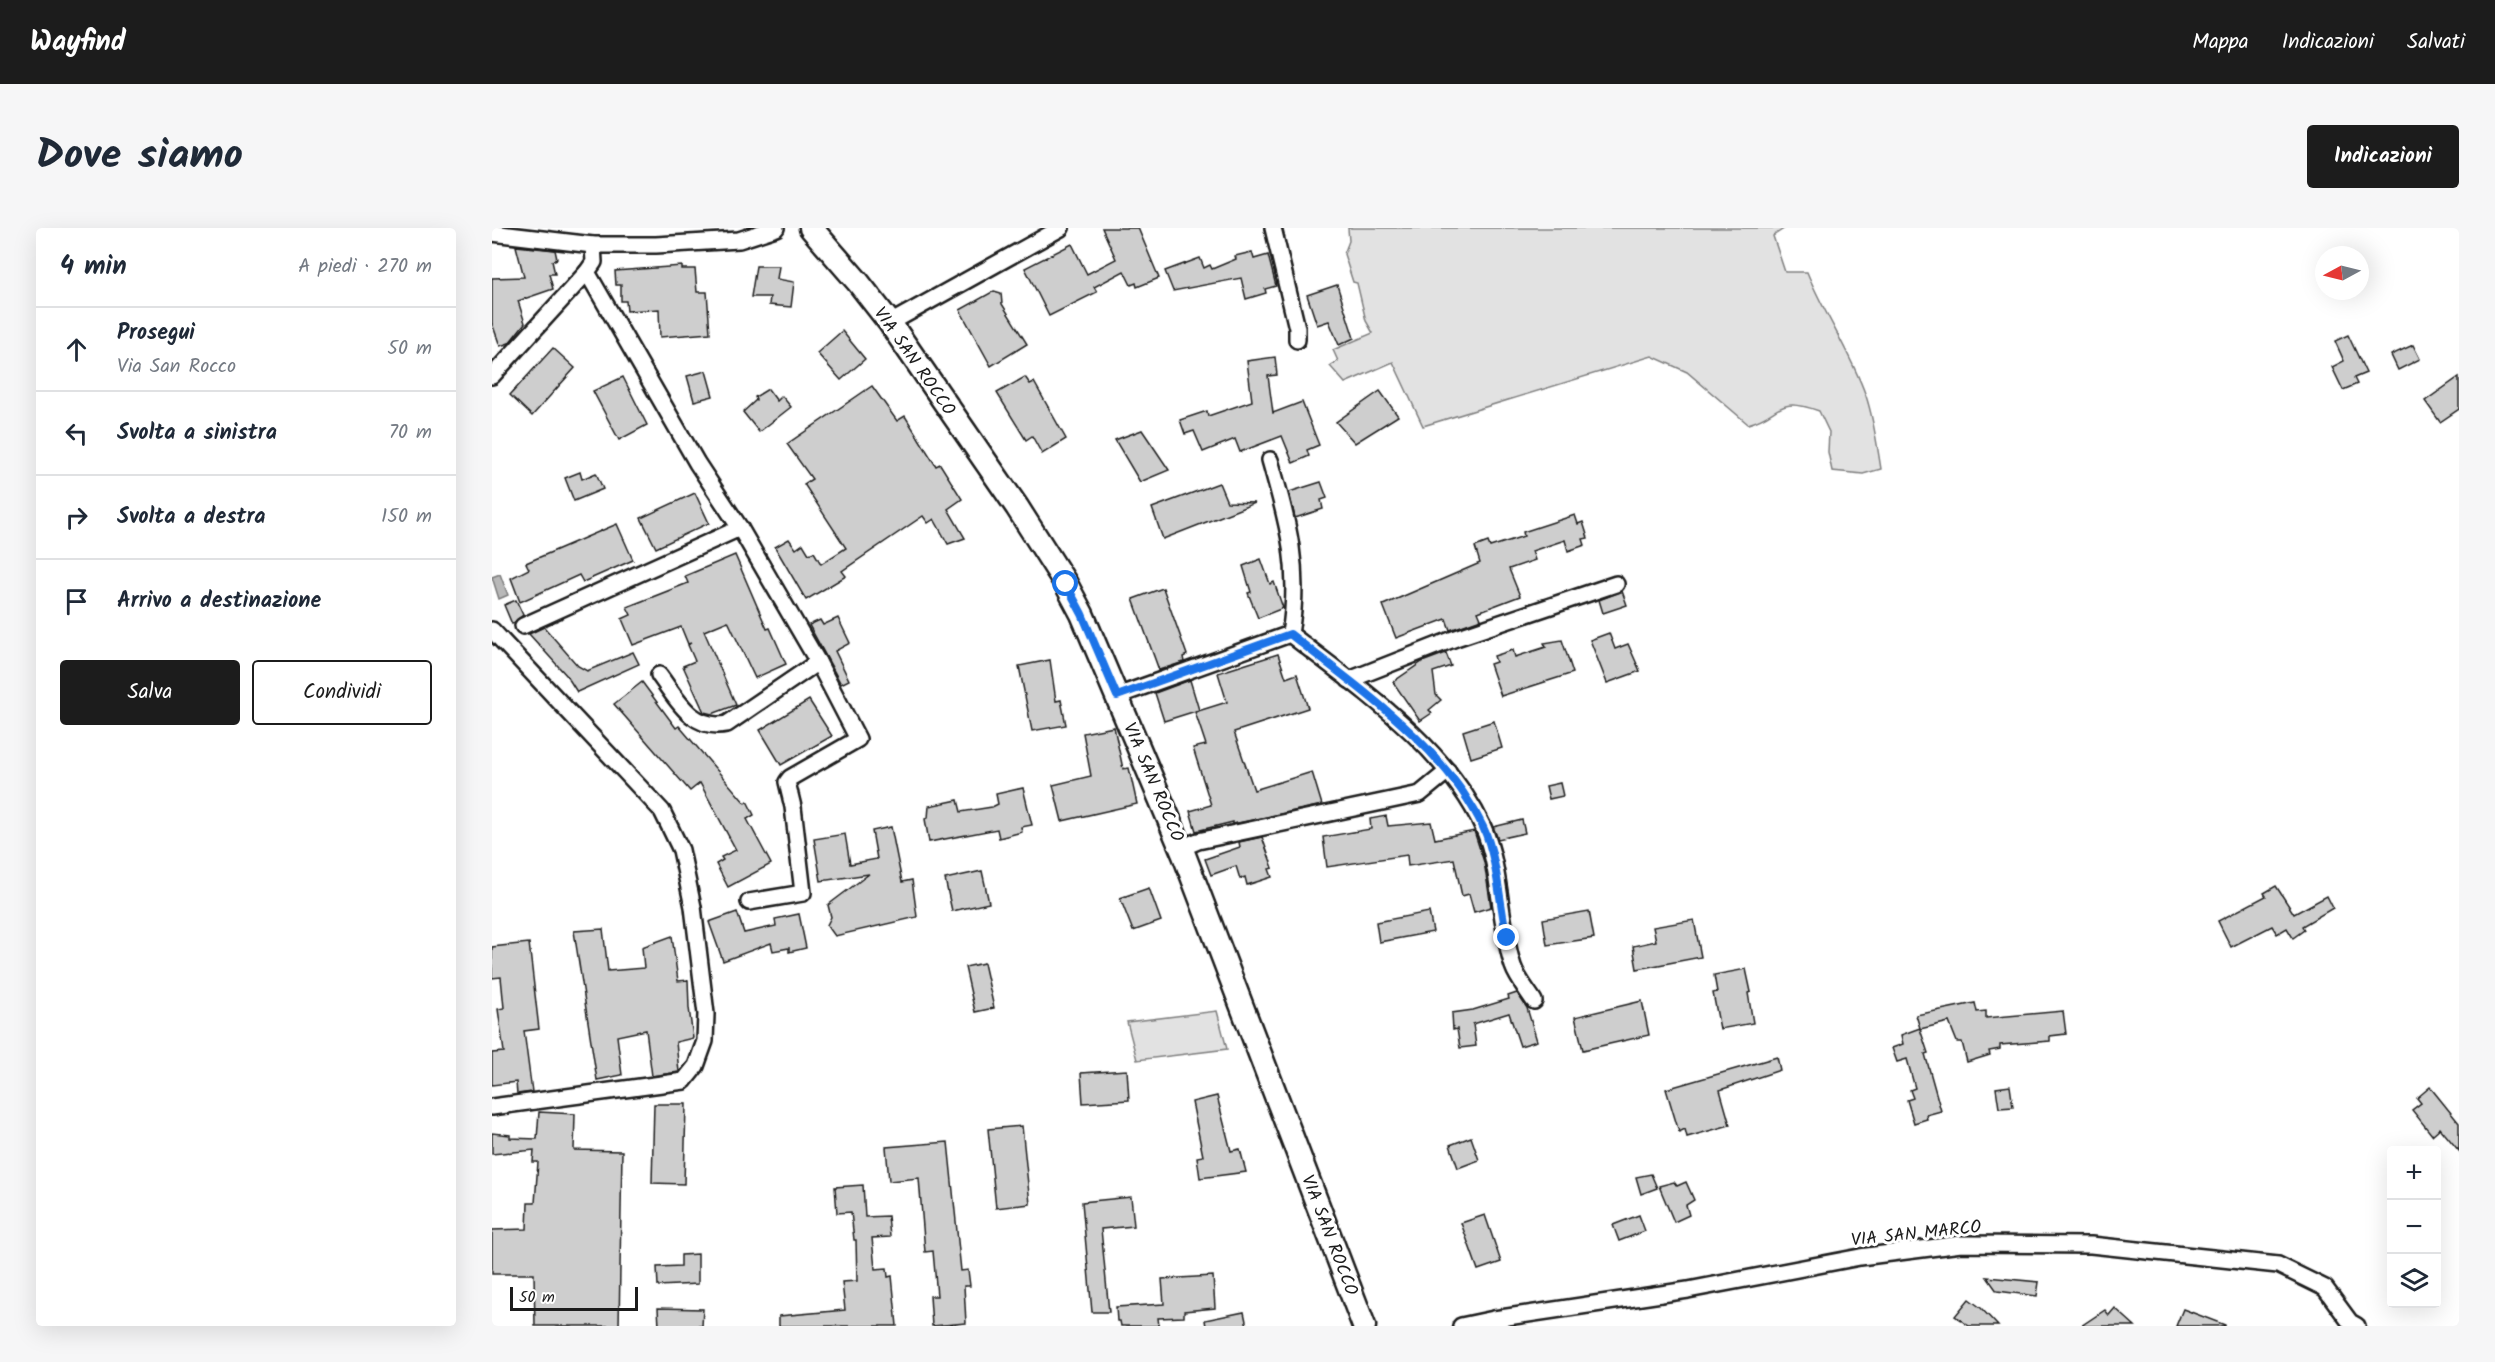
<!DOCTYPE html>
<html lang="it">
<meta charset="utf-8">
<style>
:root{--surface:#fff;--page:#f6f6f7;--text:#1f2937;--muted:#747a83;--line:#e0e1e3;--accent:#1c1c1c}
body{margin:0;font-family:Kalam,sans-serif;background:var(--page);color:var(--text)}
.controls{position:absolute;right:18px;bottom:18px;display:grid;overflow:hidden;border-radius:6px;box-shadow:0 6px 24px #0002}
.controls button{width:54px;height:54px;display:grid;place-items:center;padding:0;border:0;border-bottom:2px solid var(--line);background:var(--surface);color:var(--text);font:30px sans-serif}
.compass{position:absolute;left:1823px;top:18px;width:54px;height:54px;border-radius:50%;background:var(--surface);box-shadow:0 6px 24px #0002;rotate:263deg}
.scale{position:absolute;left:18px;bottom:15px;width:128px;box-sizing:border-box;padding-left:6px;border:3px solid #1c1c1c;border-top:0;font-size:16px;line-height:21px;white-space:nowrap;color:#1c1c1c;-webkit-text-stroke:4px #fff;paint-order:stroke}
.stop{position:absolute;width:18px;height:18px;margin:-14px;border:4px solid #1a73e8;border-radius:50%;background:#fff}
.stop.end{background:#1a73e8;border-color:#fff;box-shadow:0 2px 6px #0008}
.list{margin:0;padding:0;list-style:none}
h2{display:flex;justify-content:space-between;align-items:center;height:78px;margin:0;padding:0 24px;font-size:26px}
h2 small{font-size:20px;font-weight:400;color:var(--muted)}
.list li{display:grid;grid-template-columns:39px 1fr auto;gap:18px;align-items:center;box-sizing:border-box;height:84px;padding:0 24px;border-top:2px solid var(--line)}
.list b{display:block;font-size:22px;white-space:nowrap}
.list p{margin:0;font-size:20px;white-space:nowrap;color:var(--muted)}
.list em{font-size:20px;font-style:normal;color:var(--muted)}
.actions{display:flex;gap:12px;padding:18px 24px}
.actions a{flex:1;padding:14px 0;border:2px solid var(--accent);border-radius:6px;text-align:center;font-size:21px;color:var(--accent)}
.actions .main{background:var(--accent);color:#fff}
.icon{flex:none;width:33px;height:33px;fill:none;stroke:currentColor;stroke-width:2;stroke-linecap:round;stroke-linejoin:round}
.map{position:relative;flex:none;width:1967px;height:1098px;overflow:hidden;border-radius:6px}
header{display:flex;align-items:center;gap:36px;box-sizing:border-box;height:84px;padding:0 30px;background:var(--accent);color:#fff}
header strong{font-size:28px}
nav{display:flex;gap:33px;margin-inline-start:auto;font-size:21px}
.intro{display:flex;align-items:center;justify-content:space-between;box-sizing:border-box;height:144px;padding:0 36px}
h1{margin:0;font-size:42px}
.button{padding:15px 27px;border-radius:6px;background:var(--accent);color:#fff;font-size:21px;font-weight:700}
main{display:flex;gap:36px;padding:0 36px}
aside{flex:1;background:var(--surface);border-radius:6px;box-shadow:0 6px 24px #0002}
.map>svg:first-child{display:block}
.green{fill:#e2e2e2;stroke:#7f7f7f;stroke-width:1.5}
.water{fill:#b8b8b8;stroke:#7a7a7a;stroke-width:1.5}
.building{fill:#cecece;stroke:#1c1c1c;stroke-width:1.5}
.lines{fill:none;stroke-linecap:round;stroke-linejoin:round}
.street-casing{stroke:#1c1c1c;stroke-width:20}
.secondary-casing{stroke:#1c1c1c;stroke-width:27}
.street{stroke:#fff;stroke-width:15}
.secondary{stroke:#fff;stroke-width:22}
.route{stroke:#1a73e8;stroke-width:8}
.labels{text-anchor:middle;stroke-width:6;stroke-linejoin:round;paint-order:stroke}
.street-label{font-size:18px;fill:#1c1c1c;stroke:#fff}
</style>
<header>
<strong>Wayfind</strong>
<nav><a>Mappa</a><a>Indicazioni</a><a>Salvati</a></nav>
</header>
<div class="intro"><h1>Dove siamo</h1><a class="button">Indicazioni</a></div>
<main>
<aside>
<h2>4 min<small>A piedi · 270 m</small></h2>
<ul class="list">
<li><svg class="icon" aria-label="ahead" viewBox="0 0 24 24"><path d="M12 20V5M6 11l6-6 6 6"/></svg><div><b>Prosegui</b><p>Via San Rocco</p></div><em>50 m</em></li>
<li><svg class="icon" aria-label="left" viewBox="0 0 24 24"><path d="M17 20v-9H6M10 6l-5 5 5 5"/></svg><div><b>Svolta a sinistra</b></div><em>70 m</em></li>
<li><svg class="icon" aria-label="right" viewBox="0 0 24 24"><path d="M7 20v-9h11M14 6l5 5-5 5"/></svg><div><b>Svolta a destra</b></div><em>150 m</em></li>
<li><svg class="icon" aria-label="arrive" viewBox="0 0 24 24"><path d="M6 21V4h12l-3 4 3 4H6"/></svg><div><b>Arrivo a destinazione</b></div></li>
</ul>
<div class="actions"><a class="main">Salva</a><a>Condividi</a></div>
</aside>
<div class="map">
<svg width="1967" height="1098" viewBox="0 0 1967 1098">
<rect width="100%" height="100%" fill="#fff"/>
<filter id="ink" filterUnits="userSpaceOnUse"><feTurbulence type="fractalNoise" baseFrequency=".0167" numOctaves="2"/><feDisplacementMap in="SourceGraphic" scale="12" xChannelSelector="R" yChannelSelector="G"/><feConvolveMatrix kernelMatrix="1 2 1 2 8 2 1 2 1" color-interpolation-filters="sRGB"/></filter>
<g filter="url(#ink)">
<!-- green -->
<g class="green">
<path d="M 856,0 L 1293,0 L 1281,8 L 1293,44 L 1315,44 C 1332,86 1359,125 1374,168 C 1382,192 1385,217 1389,241 L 1371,246 L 1340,243 L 1336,224 L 1337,204 L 1327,183 C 1283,167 1290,187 1256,196 L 1195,144 L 1160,128 L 931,198 L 901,134 L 853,155 L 838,138 L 846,133 L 841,122 L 881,105 L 874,93 L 865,55 L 861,54 L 852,26 L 857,13 Z"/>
<path d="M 725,783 L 735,821 L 645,832 L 635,794 Z"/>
</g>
<!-- water -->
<path class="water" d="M 8,346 L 16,367 L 7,371 L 0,349 Z"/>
<!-- building -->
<g class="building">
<path d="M 610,0 L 646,0 L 667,50 L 645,59 L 644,55 L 639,57 L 632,43 L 602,59 L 605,64 L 557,88 L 533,40 L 580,16 L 595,46 L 624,31 Z"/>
<path d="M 24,18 L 63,22 L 65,31 L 60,33 L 63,46 L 57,46 L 61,61 L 26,73 L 33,95 L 17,115 L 8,118 L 0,95 L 0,50 L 32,49 Z"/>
<path d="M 760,24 L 762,31 L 776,27 L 784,58 L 773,61 L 774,65 L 754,71 L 749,50 L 681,63 L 673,43 L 708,30 L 712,40 L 718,37 L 720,41 L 744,31 L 743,28 Z"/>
<path d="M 190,38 L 190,41 L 203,41 L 205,64 L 215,64 L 218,105 L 168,109 L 167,81 L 135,83 L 134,73 L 129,73 L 129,57 L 124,57 L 123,43 Z"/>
<path d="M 264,38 L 287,38 L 285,51 L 302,54 L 299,79 L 277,77 L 278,69 L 259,69 Z"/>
<path d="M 845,57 L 862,110 L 847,117 L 837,93 L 825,97 L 815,67 Z"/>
<path d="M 502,63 L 509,65 L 510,76 L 535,116 L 499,138 L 468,82 Z"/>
<path d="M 350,103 L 373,131 L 349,152 L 325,125 Z"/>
<path d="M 1856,107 L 1874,145 L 1862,150 L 1865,156 L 1851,162 L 1840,139 L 1852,133 L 1843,113 Z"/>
<path d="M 1921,117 L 1928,131 L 1906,142 L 1899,127 Z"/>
<path d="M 61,120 L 83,140 L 40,188 L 18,167 Z"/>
<path d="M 783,129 L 785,147 L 776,148 L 781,185 L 810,174 L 827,217 L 815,222 L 817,228 L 801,235 L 790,208 L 748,224 L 743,211 L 711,224 L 702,203 L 693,206 L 688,192 L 715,183 L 716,188 L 760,173 L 755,133 Z"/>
<path d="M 214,143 L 221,168 L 202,173 L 195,148 Z"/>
<path d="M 131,149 L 155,197 L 127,212 L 101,163 Z"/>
<path d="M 533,149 L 538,156 L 542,154 L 574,211 L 550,226 L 540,208 L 534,212 L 505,165 Z"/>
<path d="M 1967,149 L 1967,181 L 1948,194 L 1933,173 Z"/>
<path d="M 380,158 L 405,193 L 413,188 L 444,238 L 448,236 L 470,271 L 456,281 L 473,310 L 456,316 L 442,291 L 436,295 L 431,288 L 350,343 L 354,348 L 314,372 L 283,319 L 297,311 L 304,321 L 311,316 L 317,326 L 322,324 L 329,336 L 354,320 L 312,256 L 320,251 L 295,216 Z"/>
<path d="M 276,161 L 285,173 L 290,168 L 299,179 L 267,204 L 251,184 L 264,172 L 263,169 Z"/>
<path d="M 888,163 L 906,188 L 863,215 L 844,194 Z"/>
<path d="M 650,202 L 677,242 L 648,254 L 623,212 Z"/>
<path d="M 88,244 L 90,251 L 104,245 L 111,261 L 82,273 L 73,250 Z"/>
<path d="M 829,254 L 835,270 L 829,272 L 831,281 L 803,290 L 797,264 Z"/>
<path d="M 727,255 L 735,274 L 763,275 L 671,311 L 660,280 Z"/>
<path d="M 203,265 L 217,295 L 164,320 L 149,290 Z"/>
<path d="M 1083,287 L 1086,296 L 1091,294 L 1096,310 L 1091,311 L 1093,317 L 1076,323 L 1073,312 L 1040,323 L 1043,332 L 1017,341 L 1028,368 L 986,384 L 989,391 L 958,402 L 954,391 L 904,410 L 891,377 L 988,335 L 983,319 L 996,314 L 998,319 L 1032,308 L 1031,304 Z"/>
<path d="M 125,296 L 141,332 L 91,354 L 87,347 L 28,374 L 19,350 L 37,341 L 34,335 Z"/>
<path d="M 243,327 L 275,401 L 278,400 L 294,436 L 263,450 L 236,393 L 212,403 L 244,477 L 220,486 L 212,484 L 191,438 L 203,433 L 196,417 L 199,415 L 196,416 L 189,399 L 141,417 L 130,391 L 139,387 L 135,379 L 196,355 L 193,348 Z"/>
<path d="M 769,331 L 778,356 L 782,354 L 791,380 L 766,390 L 756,365 L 759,364 L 751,338 Z"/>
<path d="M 671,360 L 695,427 L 691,429 L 692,434 L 667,442 L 641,371 Z"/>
<path d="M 1130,363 L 1135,377 L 1111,385 L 1107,372 Z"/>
<path d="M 24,372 L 31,387 L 20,396 L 12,377 Z"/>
<path d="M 346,390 L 358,415 L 343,423 L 357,452 L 349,456 L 317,397 L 328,392 L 331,397 Z"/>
<path d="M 52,399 L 86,438 L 95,443 L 141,424 L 147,436 L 85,464 L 75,448 L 37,406 Z"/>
<path d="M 1117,405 L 1123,421 L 1136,416 L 1148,443 L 1115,455 L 1098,412 Z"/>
<path d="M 1070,412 L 1081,445 L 1009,468 L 998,436 L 1004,434 L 1002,428 L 1021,422 L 1023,429 L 1054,419 L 1052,415 Z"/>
<path d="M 954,425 L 959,438 L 941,444 L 944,467 L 949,472 L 937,482 L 940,485 L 928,493 L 901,454 L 930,434 Z"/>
<path d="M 786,426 L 794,450 L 805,446 L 816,480 L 742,504 L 762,562 L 820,544 L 830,577 L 741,596 L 741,594 L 704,603 L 698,583 L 719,577 L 701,520 L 714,517 L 703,484 L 735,474 L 726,445 Z"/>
<path d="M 558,432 L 564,473 L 569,472 L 574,497 L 540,503 L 527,438 Z"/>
<path d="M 698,452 L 707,482 L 672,493 L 663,465 Z"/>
<path d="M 150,454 L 184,500 L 187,498 L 253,575 L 255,573 L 262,587 L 255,591 L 279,636 L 236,659 L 224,636 L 231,632 L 229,629 L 244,622 L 208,555 L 198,563 L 122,476 Z"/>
<path d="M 317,472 L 340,508 L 289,537 L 268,502 Z"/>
<path d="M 1002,493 L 1010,520 L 979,530 L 971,503 Z"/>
<path d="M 622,499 L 631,541 L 637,540 L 645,576 L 570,593 L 561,557 L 599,548 L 591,505 Z"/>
<path d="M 1068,555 L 1071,568 L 1057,571 L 1054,558 Z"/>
<path d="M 531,560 L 540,597 L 529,599 L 530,604 L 507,610 L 505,601 L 437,614 L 433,591 L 436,590 L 437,578 L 466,572 L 469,584 L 500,579 L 506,576 L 504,566 Z"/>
<path d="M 894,588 L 896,598 L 939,594 L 943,611 L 982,603 L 992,634 L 999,679 L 982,684 L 977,666 L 970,668 L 962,631 L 916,638 L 915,627 L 835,639 L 831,609 L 879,601 L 878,591 Z"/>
<path d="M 1030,592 L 1033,605 L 1006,611 L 1001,599 Z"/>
<path d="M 399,599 L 410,654 L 420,652 L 425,689 L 343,708 L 335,697 L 339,689 L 336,677 L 377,646 L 329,653 L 322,611 L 353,606 L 358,636 L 385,631 L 380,603 Z"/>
<path d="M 770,609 L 781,640 L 777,641 L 780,649 L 755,657 L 753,649 L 748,651 L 744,638 L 719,647 L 713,631 L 748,619 L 747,614 Z"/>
<path d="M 490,643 L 497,675 L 460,683 L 453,651 Z"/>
<path d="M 1784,658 L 1802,686 L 1835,668 L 1841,680 L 1810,698 L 1812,702 L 1801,710 L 1795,700 L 1785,706 L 1780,698 L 1739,719 L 1726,693 L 1774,668 L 1772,665 Z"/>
<path d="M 657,660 L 669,693 L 641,703 L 628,670 Z"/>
<path d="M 1097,683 L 1102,710 L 1055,717 L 1051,691 Z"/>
<path d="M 245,684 L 252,705 L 284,698 L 283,691 L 307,686 L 314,720 L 297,724 L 297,720 L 281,723 L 279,715 L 231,733 L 217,694 Z"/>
<path d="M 937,684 L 941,704 L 887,714 L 884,694 Z"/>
<path d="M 1202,692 L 1209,729 L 1145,741 L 1141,718 L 1164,713 L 1161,699 Z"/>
<path d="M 111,701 L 116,743 L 152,740 L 150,719 L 180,708 L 186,753 L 196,752 L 197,780 L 201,810 L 184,814 L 187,844 L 160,848 L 154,802 L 125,808 L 130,847 L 105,852 L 82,703 Z"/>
<path d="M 37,715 L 47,801 L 32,803 L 40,864 L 25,866 L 24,854 L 0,857 L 0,825 L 12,824 L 6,781 L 12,780 L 9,749 L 0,750 L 0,719 Z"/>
<path d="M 492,735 L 502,780 L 483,784 L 473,739 Z"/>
<path d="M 1254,741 L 1259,764 L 1256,765 L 1261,795 L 1228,801 L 1221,765 L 1225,764 L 1222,747 Z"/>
<path d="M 1025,765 L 1035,780 L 1045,813 L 1028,818 L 1017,785 L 981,796 L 984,818 L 968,820 L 965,801 L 961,802 L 960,785 L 981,782 L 1017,771 L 1016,768 Z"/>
<path d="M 1150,773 L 1157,807 L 1091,822 L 1083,789 Z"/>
<path d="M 1483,775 L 1485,784 L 1494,783 L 1494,790 L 1571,783 L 1574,806 L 1558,808 L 1558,813 L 1508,817 L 1508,821 L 1497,823 L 1498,827 L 1475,834 L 1470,814 L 1465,814 L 1457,794 L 1428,801 L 1436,825 L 1433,826 L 1449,883 L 1434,887 L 1435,891 L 1422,895 L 1415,872 L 1421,870 L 1418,862 L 1423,860 L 1415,831 L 1405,834 L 1400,820 L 1411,816 L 1409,807 L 1428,800 L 1424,787 Z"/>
<path d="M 1285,829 L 1288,842 L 1228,862 L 1238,897 L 1195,909 L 1193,901 L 1187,904 L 1174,861 Z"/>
<path d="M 635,842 L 637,872 L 591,875 L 589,845 Z"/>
<path d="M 1518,858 L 1521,879 L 1507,880 L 1504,860 Z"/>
<path d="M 1938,859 L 1967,895 L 1967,923 L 1948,900 L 1940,907 L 1920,882 L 1929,875 L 1925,870 Z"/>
<path d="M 725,868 L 739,923 L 748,921 L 754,944 L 708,950 L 705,929 L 711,928 L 700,874 Z"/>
<path d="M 162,876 L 194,876 L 192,956 L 160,955 Z"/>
<path d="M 47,884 L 83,886 L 82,922 L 130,923 L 127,1098 L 43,1098 L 42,1046 L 0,1046 L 0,1002 L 35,1001 L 36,975 L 43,975 L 46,934 L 41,934 L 42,922 L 0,926 L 0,905 L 18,907 L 18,910 L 45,911 Z"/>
<path d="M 530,898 L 538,976 L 504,980 L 496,901 Z"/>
<path d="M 979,909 L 987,932 L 966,940 L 958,917 Z"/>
<path d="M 456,914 L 469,1043 L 476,1042 L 478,1058 L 472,1058 L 474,1095 L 440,1098 L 438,1068 L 445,1068 L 441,1023 L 433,1024 L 427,950 L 397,953 L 394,919 Z"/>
<path d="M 1159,946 L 1165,960 L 1149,966 L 1144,949 Z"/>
<path d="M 1182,954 L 1185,958 L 1194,954 L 1202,972 L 1194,977 L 1197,987 L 1182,994 L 1167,958 Z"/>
<path d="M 371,957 L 373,989 L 396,988 L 398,1009 L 380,1010 L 383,1041 L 395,1040 L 396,1049 L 400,1048 L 405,1098 L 287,1098 L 287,1088 L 353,1082 L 350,1054 L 365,1053 L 364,1012 L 362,1012 L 359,984 L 345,985 L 343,959 Z"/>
<path d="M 639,969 L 642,998 L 609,1001 L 617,1084 L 600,1084 L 590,974 Z"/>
<path d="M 993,987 L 1009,1034 L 986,1042 L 969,995 Z"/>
<path d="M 1147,987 L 1153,1003 L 1127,1013 L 1121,997 Z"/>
<path d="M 206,1026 L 206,1056 L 166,1058 L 165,1039 L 189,1038 L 189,1027 Z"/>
<path d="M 721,1048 L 723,1080 L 692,1083 L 692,1089 L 666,1090 L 667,1098 L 629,1098 L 628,1093 L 625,1093 L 624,1079 L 672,1076 L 670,1051 Z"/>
<path d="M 1495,1049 L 1547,1054 L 1545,1068 L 1505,1063 Z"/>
<path d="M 1477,1071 L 1489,1080 L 1506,1098 L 1477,1098 L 1463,1088 Z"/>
<path d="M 166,1080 L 211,1081 L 210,1098 L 167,1098 Z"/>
<path d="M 1623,1080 L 1643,1098 L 1589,1098 L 1613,1082 L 1617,1087 Z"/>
<path d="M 1691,1081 L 1733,1097 L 1733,1098 L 1684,1098 Z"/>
<path d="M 752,1084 L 755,1098 L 714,1098 L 713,1092 Z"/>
</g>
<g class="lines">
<defs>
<g id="street">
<path d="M 781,0 L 805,100 L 805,112"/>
<path d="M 0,5 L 101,17 L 164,17 L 247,12 L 284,0"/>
<path d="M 95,44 L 205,235 L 248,300 L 326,434 L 366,511 L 298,550 L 295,554 L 301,579 L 311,665 L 257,674"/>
<path d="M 398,95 L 569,0"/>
<path d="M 0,148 L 95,44 L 102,34 L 101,17"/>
<path d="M 778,232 C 796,295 809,340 798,406"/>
<path d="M 31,398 L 248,300"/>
<path d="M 0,402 L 170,583 L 189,622 L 201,679 L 214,786 L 213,813 L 204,838 L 192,853 L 0,879"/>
<path d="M 167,447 C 185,471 200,503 235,496 L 326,434"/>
<path d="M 857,452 L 964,410 L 1124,356"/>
<path d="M 625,468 L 798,406 C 866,459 954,518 991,599 C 1009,639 1007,695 1021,738 C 1025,750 1035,762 1042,773"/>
<path d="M 689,620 L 706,613 L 928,566 L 956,543"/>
<path d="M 969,1098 L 1002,1091 L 1196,1062 L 1368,1029 L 1469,1016 L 1599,1017 L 1786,1037 L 1833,1060 L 1858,1094 L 1865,1098"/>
</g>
<path id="secondary" d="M 319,0 L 366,54 L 398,95 L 525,279 L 574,356 L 590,386 L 692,627 L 872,1098"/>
</defs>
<!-- street casing -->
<use href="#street" class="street-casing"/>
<!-- secondary casing -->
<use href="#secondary" class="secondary-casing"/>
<!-- street -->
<use href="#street" class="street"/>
<!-- secondary -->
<use href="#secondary" class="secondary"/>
</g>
</g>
<g class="lines" filter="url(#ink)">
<!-- route -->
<path class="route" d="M 574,356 L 590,386 L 625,468 L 798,406 C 866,460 953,518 991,599 C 1005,628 1008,678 1015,710"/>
</g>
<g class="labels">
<!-- street labels -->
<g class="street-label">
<text transform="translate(423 133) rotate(55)" y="6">VIA SAN ROCCO</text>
<text transform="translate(662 554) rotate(67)" y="6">VIA SAN ROCCO</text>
<text transform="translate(1424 1005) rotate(-6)" y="6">VIA SAN MARCO</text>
<text transform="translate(838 1007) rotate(69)" y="6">VIA SAN ROCCO</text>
</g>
</g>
</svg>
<div class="controls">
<button>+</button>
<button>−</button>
<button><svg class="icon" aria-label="layers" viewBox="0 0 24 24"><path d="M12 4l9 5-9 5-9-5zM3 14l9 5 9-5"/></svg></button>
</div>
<svg class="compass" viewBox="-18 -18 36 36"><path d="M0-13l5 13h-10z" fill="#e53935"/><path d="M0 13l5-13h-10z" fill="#747a83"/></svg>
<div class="scale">50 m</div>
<div class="stop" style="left:574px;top:356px"></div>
<div class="stop end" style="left:1015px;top:710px"></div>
</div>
</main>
